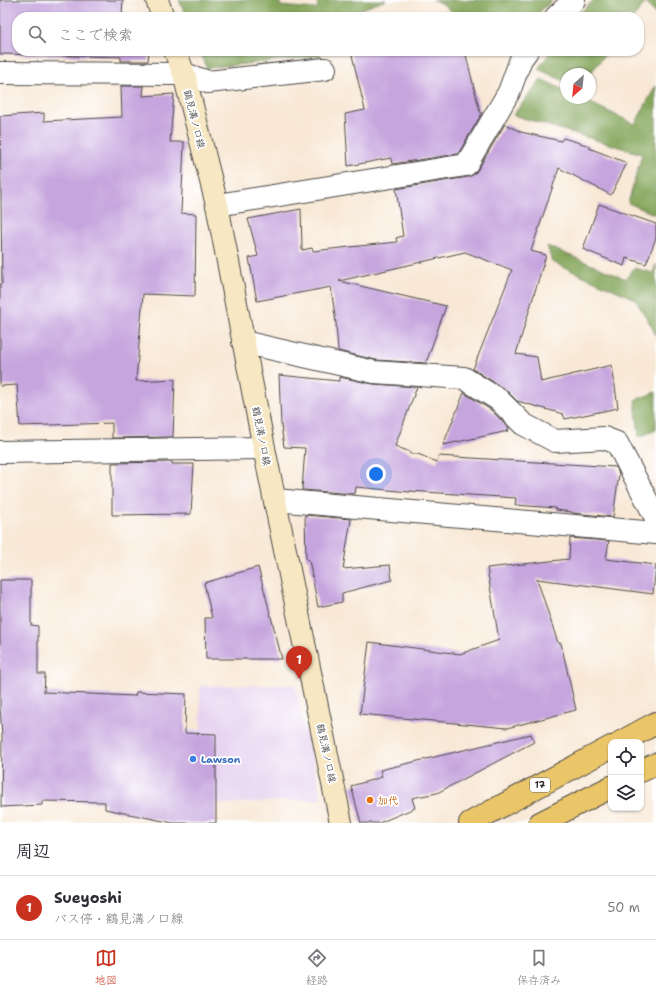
<!DOCTYPE html>
<html lang="ja">
<meta charset="utf-8">
<style>
:root{--surface:#fff;--page:#f2f2f3;--text:#2b2b33;--muted:#7c7c81;--line:#e1e1e2;--accent:#c8321e}
body{margin:0;font-family:"Shantell Sans","Klee One",sans-serif;background:var(--page);color:var(--text)}
.controls{position:absolute;right:12px;bottom:12px;display:grid;overflow:hidden;border-radius:8px;box-shadow:0 1px 3px #0004}
.controls button{width:36px;height:36px;display:grid;place-items:center;padding:0;border:0;border-bottom:1px solid var(--line);background:var(--surface);color:var(--text);font:20px sans-serif}
.compass{position:absolute;left:560px;top:68px;width:36px;height:36px;border-radius:50%;background:var(--surface);box-shadow:0 1px 3px #0004;rotate:207deg}
.you{position:absolute;left:376px;top:474px;width:14px;height:14px;margin:-10px;border:3px solid #fff;border-radius:50%;background:#1a73e8;box-shadow:0 0 0 6px #1a73e833}
.badge{display:grid;place-items:center;width:26px;height:26px;border-radius:50%;background:var(--accent);color:#fff;font-size:13px;font-weight:700}
.pin{position:absolute;translate:-50% -33px;filter:drop-shadow(0 1px 2px #0008)}
.pin::after{content:'';position:absolute;top:21px;width:14px;height:12px;background:inherit;clip-path:polygon(0 0,100% 0,50% 100%)}
.list{margin:0;padding:0;list-style:none}
h2{display:flex;justify-content:space-between;align-items:center;height:52px;margin:0;padding:0 16px;font-size:17px}
h2 small{font-size:13px;font-weight:400;color:var(--muted)}
.list li{display:grid;grid-template-columns:26px 1fr auto;gap:12px;align-items:center;box-sizing:border-box;height:64px;padding:0 16px;border-top:1px solid var(--line)}
.list b{display:block;font-size:15px;white-space:nowrap}
.list p{margin:0;font-size:13px;white-space:nowrap;color:var(--muted)}
.list em{font-size:13px;font-style:normal;color:var(--muted)}
.icon{flex:none;width:22px;height:22px;fill:none;stroke:currentColor;stroke-width:2;stroke-linecap:round;stroke-linejoin:round}
.map{position:relative;flex:none;width:656px;height:823px;overflow:hidden}
.search{position:absolute;background:var(--surface);box-shadow:0 1px 3px #0004;left:12px;right:12px;top:12px;height:44px;display:flex;align-items:center;gap:10px;box-sizing:border-box;padding:0 14px;border-radius:16px;color:var(--muted);font-size:15px}
.sheet{height:116px;background:var(--surface)}
nav{display:flex;justify-content:space-around;align-items:center;box-sizing:border-box;height:56px;border-top:1px solid var(--line);background:var(--surface);font-size:11px;color:var(--muted)}
nav a{display:grid;justify-items:center;gap:2px}
nav .on{color:var(--accent)}
.map>svg:first-child{display:block}
.built{fill:#e6d3f0}
.forest{fill:#85a65b;stroke:#586843}
.building{fill:#c6a5de}
.lines{fill:none;stroke-linecap:round;stroke-linejoin:round}
.minor-casing{stroke:#4a4744;stroke-width:24}
.secondary-casing{stroke:#4a4744;stroke-width:24}
.primary-casing{stroke:#4a4744;stroke-width:24}
.minor{stroke:#fff;stroke-width:22}
.secondary{stroke:#f7e8c3;stroke-width:22}
.primary{stroke:#ebc669;stroke-width:22}
.shop-dot{fill:#3f7fe0;stroke:#fff;stroke-width:1.5}
.food-dot{fill:#e8710a;stroke:#fff;stroke-width:1.5}
.labels{text-anchor:middle;stroke-width:3.5;stroke-linejoin:round;paint-order:stroke}
.shield{fill:#fff;stroke:#6b6b6b;stroke-width:1}
.shield-label{font-size:9px;font-weight:bold;fill:#2b2b2b}
.street-label{font-size:10px;fill:#2b2b2b;stroke:#fff}
.shop-label{font-size:10px;font-weight:bold;fill:#366cbe;stroke:#fff;text-anchor:start}
.food-label{font-size:10px;font-weight:bold;fill:#c56008;stroke:#fff;text-anchor:start}
</style>
<div class="map">
<svg width="656" height="823" viewBox="0 0 656 823">
<rect width="100%" height="100%" fill="#fff"/>
<filter id="ink" filterUnits="userSpaceOnUse"><feTurbulence type="fractalNoise" baseFrequency=".025" numOctaves="2"/><feDisplacementMap in="SourceGraphic" scale="8" xChannelSelector="R" yChannelSelector="G"/><feConvolveMatrix kernelMatrix="1 2 1 2 8 2 1 2 1" color-interpolation-filters="sRGB"/></filter>
<filter id="wash" filterUnits="userSpaceOnUse"><feTurbulence type="fractalNoise" baseFrequency=".012" numOctaves="4" result="noise"/><feDisplacementMap in="SourceGraphic" scale="16" xChannelSelector="R" yChannelSelector="G"/><feGaussianBlur stdDeviation="0.9" result="paint"/><feColorMatrix in="noise" values="0 0 0 0 0 0 0 0 0 0 0 0 0 0 0 0 0 1.4 0 .05"/><feComposite in="paint" operator="in"/></filter>
<g filter="url(#wash)">
<rect width="100%" height="100%" fill="#f8e8d5"/>
<!-- built -->
<path class="built" d="M 295,685 L 322,799 L 223,804 L 133,787 L 131,730 L 201,730 L 200,686 Z"/>
<!-- forest -->
<g class="forest">
<path d="M 179,0 L 279,0 L 281,6 L 317,9 L 318,0 L 386,0 L 340,17 L 186,17 Z"/>
<path d="M 433,0 L 553,0 L 534,17 L 458,17 L 443,4 Z"/>
<path d="M 594,0 L 656,0 L 656,14 L 645,3 L 634,17 L 577,17 L 581,12 Z"/>
<path d="M 200,51 L 320,51 L 321,56 L 207,68 Z"/>
<path d="M 551,51 L 608,51 L 590,74 L 566,74 L 566,82 L 538,69 Z"/>
<path d="M 541,79 L 566,91 L 566,98 L 580,98 L 635,124 L 656,85 L 656,215 L 628,203 L 642,154 L 513,115 Z"/>
<path d="M 547,246 L 626,279 L 634,268 L 653,273 L 656,264 L 656,336 L 652,327 L 635,299 L 552,262 Z"/>
<path d="M 656,392 L 656,430 L 639,437 L 635,400 Z"/>
</g>
<g id="blocks">
<!-- building -->
<g class="building">
<path d="M 0,0 L 123,0 L 122,14 L 146,16 L 146,17 L 17,17 L 17,51 L 149,51 L 148,61 L 121,61 L 121,57 L 0,54 Z"/>
<path d="M 351,51 L 465,51 L 480,112 L 482,113 L 458,154 L 392,164 L 391,158 L 348,166 L 345,114 L 365,110 Z"/>
<path d="M 121,86 L 144,86 L 143,96 L 174,94 L 170,142 L 184,142 L 181,213 L 196,214 L 195,296 L 143,294 L 136,381 L 175,379 L 173,437 L 112,438 L 112,423 L 20,426 L 17,385 L 0,386 L 0,284 L 2,284 L 0,116 L 44,113 L 44,121 L 122,117 Z"/>
<path d="M 505,124 L 521,132 L 561,141 L 563,138 L 590,146 L 589,148 L 627,163 L 611,195 L 559,168 L 531,251 L 546,255 L 516,354 L 537,357 L 541,382 L 612,365 L 618,408 L 565,419 L 563,414 L 517,401 L 506,390 L 473,369 L 512,270 L 465,252 L 339,281 L 446,306 L 426,363 L 376,360 L 338,351 L 336,323 L 331,287 L 257,301 L 249,258 L 258,256 L 248,219 L 301,209 L 302,250 L 312,248 L 313,251 L 397,242 L 396,238 L 403,236 L 396,189 L 468,177 L 473,175 L 477,171 Z"/>
<path d="M 599,204 L 656,224 L 656,238 L 646,264 L 626,258 L 624,266 L 583,249 Z"/>
<path d="M 279,375 L 339,381 L 339,377 L 373,384 L 417,387 L 395,446 L 410,452 L 410,454 L 418,454 L 437,462 L 439,456 L 616,467 L 619,474 L 613,517 L 572,513 L 572,512 L 556,510 L 556,508 L 515,505 L 516,498 L 410,491 L 410,492 L 356,487 L 355,494 L 302,490 L 305,448 L 284,447 L 281,425 Z"/>
<path d="M 464,393 L 491,410 L 509,428 L 508,431 L 443,445 Z"/>
<path d="M 172,462 L 172,464 L 194,464 L 191,514 L 112,515 L 112,463 Z"/>
<path d="M 305,515 L 351,519 L 343,569 L 390,565 L 392,580 L 342,593 L 342,602 L 318,607 L 309,560 L 306,559 Z"/>
<path d="M 570,538 L 609,541 L 606,559 L 656,565 L 653,594 L 537,579 L 558,643 L 561,643 L 576,710 L 507,728 L 360,714 L 369,642 L 460,654 L 499,640 L 487,568 L 569,559 Z"/>
<path d="M 258,567 L 282,659 L 206,659 L 205,618 L 212,618 L 204,583 Z"/>
<path d="M 0,580 L 31,580 L 31,625 L 38,626 L 38,674 L 45,674 L 44,692 L 135,696 L 136,692 L 186,694 L 185,733 L 216,734 L 216,823 L 173,823 L 105,809 L 105,802 L 42,801 L 42,805 L 1,807 L 2,736 L 0,707 Z"/>
<path d="M 531,734 L 534,742 L 437,793 L 412,798 L 415,808 L 379,823 L 361,823 L 351,786 L 382,777 L 380,770 Z"/>
</g>
</g>
</g>
<g filter="url(#ink)">
<use href="#blocks" fill-opacity="0" stroke="#4a4744" stroke-width="1"/>
<g class="lines">
<defs>
<g id="minor">
<path d="M 556,17 L 574,0"/>
<path d="M 0,73 L 184,74 L 208,82 L 325,69"/>
<path d="M 217,205 L 466,165 L 509,92 L 521,59 L 527,51"/>
<path d="M 243,342 L 374,372 L 464,378 L 499,400 L 523,424 L 555,441 L 604,438 L 617,443 L 656,518"/>
<path d="M 0,452 L 264,448"/>
<path d="M 275,500 L 656,533"/>
</g>
<g id="secondary">
<path d="M 157,0 L 163,17"/>
<path d="M 175,51 L 184,74 L 217,205 L 264,448 L 341,823"/>
</g>
<g id="primary">
<path d="M 621,742 L 656,723"/>
<path d="M 641,771 L 656,764"/>
<path d="M 470,823 L 611,747"/>
<path d="M 540,823 L 611,787"/>
</g>
</defs>
<!-- minor casing -->
<use href="#minor" class="minor-casing"/>
<!-- secondary casing -->
<use href="#secondary" class="secondary-casing"/>
<!-- primary casing -->
<use href="#primary" class="primary-casing"/>
<!-- minor -->
<use href="#minor" class="minor"/>
<!-- secondary -->
<use href="#secondary" class="secondary"/>
<!-- primary -->
<use href="#primary" class="primary"/>
</g>
</g>
<!-- markers -->
<circle class="shop-dot" cx="193" cy="759" r="4"/>
<circle class="food-dot" cx="370" cy="800" r="4"/>
<g class="labels">
<!-- shield labels -->
<rect class="shield" x="530" y="778" width="20" height="14" rx="3"/>
<g class="shield-label">
<text x="540" y="788">17</text>
</g>
<!-- street labels -->
<g class="street-label">
<text transform="translate(195 119) rotate(76)" y="4">鶴見溝ノ口線</text>
<text transform="translate(262 436) rotate(79)" y="4">鶴見溝ノ口線</text>
<text transform="translate(327 753) rotate(78)" y="4">鶴見溝ノ口線</text>
</g>
<!-- shop labels -->
<g class="shop-label">
<text x="201" y="763">Lawson</text>
</g>
<!-- food labels -->
<g class="food-label">
<text x="378" y="804">加代</text>
</g>
</g>
</svg>
<div class="controls">
<button><svg class="icon" aria-label="locate" viewBox="0 0 24 24"><circle cx="12" cy="12" r="6"/><path d="M12 2v4M12 18v4M2 12h4M18 12h4"/></svg></button>
<button><svg class="icon" aria-label="layers" viewBox="0 0 24 24"><path d="M12 4l9 5-9 5-9-5zM3 14l9 5 9-5"/></svg></button>
</div>
<svg class="compass" viewBox="-18 -18 36 36"><path d="M0-13l5 13h-10z" fill="#e53935"/><path d="M0 13l5-13h-10z" fill="#7c7c81"/></svg>
<div class="you"></div>
<div class="pin badge" style="left:299px;top:679px">1</div>
<div class="search"><svg class="icon" aria-label="search" viewBox="0 0 24 24"><circle cx="10" cy="10" r="6"/><path d="M15 15l6 6"/></svg>ここで検索</div>
</div>
<section class="sheet">
<h2>周辺<small></small></h2>
<ul class="list">
<li><span class="badge">1</span><div><b>Sueyoshi</b><p>バス停 · 鶴見溝ノ口線</p></div><em>50 m</em></li>
</ul>
</section>
<nav>
<a class="on"><svg class="icon" aria-label="map" viewBox="0 0 24 24"><path d="M3 6l6-2 6 2 6-2v14l-6 2-6-2-6 2zM9 4v14M15 6v14"/></svg>地図</a>
<a><svg class="icon" aria-label="directions" viewBox="0 0 24 24"><path d="M12 3l9 9-9 9-9-9zM9 14v-3h6M13 9l2 2-2 2"/></svg>経路</a>
<a><svg class="icon" aria-label="saved" viewBox="0 0 24 24"><path d="M7 4h10v16l-5-4-5 4z"/></svg>保存済み</a>
</nav>
